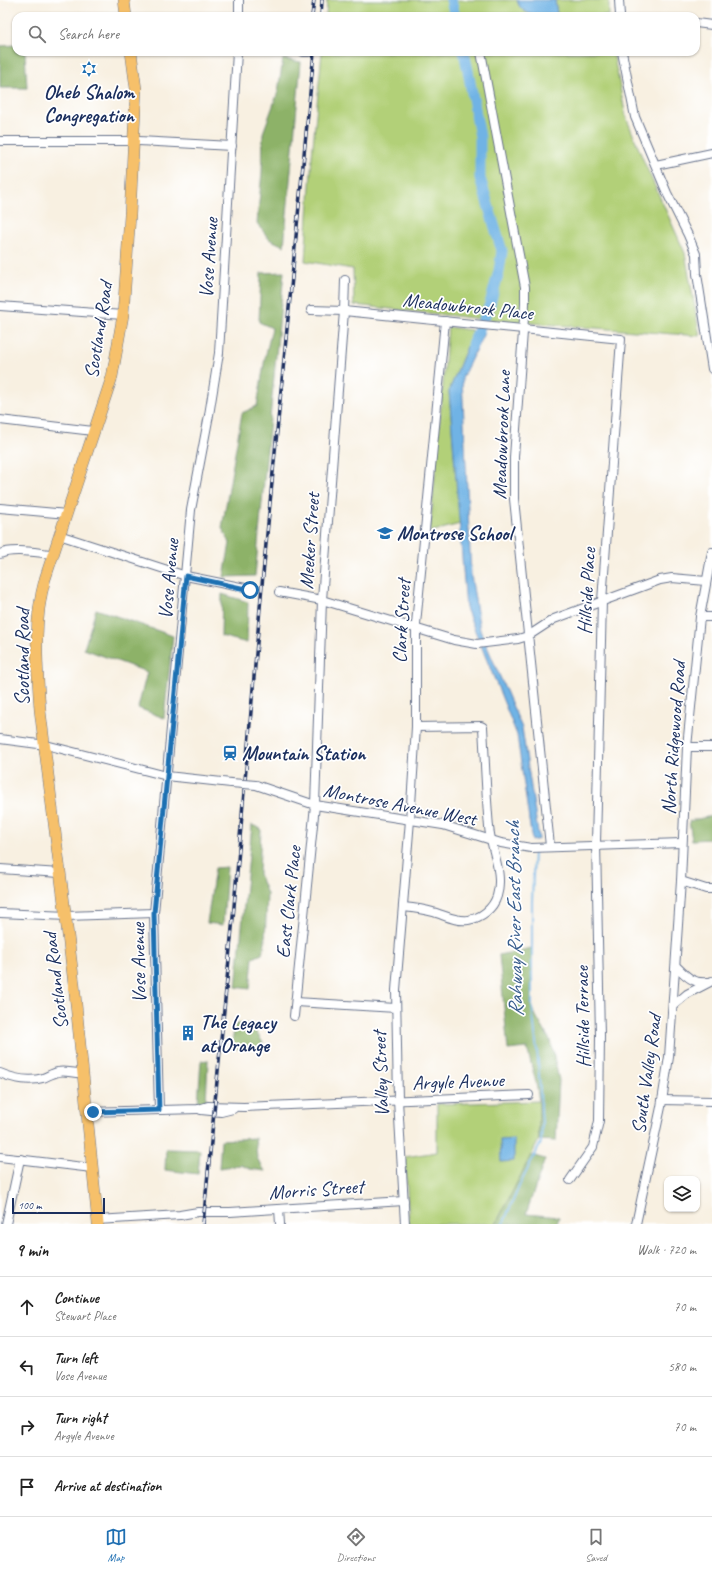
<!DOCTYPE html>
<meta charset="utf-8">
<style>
:root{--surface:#fff;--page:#f6f6f6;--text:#222;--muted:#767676;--line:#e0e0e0;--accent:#1f6fb2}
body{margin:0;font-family:Caveat,sans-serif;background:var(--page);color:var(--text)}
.controls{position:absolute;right:12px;bottom:12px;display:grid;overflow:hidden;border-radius:8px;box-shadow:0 1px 3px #0004}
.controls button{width:36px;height:36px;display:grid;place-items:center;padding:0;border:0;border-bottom:1px solid var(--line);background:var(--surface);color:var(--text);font:20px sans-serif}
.scale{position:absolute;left:12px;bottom:10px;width:93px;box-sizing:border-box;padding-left:4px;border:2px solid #1b2f5e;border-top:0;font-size:11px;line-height:14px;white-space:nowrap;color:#1b2f5e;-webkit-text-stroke:3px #fff;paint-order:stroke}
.stop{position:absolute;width:12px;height:12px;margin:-9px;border:3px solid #1f6fb2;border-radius:50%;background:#fff}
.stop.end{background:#1f6fb2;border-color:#fff;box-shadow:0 1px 4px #0008}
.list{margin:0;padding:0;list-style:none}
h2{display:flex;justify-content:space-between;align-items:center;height:52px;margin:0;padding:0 16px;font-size:17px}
h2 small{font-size:13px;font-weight:400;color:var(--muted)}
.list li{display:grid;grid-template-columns:26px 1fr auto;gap:12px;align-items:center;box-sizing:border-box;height:60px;padding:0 16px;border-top:1px solid var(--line)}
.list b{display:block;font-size:15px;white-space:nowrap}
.list p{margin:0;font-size:13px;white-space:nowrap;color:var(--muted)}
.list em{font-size:13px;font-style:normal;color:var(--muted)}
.icon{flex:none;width:22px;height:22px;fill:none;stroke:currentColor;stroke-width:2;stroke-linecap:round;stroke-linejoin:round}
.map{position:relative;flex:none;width:712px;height:1224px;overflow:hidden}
.search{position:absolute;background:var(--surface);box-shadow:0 1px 3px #0004;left:12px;right:12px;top:12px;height:44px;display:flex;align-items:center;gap:10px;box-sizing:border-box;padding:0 14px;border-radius:12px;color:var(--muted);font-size:15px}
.sheet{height:292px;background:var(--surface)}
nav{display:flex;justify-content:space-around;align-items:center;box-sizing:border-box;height:56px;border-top:1px solid var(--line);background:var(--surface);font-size:11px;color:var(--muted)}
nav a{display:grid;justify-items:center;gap:2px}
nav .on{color:var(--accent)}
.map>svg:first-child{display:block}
.green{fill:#b2d078;stroke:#66806b}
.forest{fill:#8db268;stroke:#547063}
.water{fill:#6fb3e5;stroke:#4571a2}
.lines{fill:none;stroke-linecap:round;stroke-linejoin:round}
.stream{stroke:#6fb3e5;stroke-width:2}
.river{stroke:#6fb3e5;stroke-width:11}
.minor-casing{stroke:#68738c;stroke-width:10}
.major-casing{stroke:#68738c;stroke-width:12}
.minor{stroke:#fff;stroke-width:8}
.major{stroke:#f6c06b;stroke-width:11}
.rail-casing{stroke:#1b2f5e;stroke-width:3.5}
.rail{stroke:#fff;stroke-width:2;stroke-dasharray:6;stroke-linecap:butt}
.minor-bridge-casing{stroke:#68738c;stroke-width:10;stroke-linecap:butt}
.minor-bridge{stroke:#fff;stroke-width:8}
.route{stroke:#1f6fb2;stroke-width:5}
.labels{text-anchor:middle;stroke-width:3.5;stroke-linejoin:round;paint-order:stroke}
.poi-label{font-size:20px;font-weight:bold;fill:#1b2f5e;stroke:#fff;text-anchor:start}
.street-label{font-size:20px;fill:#1b2f5e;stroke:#fff}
.water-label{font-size:21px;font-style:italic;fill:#385d8d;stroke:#fff}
</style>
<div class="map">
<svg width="712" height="1224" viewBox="0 0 712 1224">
<rect width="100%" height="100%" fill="#fff"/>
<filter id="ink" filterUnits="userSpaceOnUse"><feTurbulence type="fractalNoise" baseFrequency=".025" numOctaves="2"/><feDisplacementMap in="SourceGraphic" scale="8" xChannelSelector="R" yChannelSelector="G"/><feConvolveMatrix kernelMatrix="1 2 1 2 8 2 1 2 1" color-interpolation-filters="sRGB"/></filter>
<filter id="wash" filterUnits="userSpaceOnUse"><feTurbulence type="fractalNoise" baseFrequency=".012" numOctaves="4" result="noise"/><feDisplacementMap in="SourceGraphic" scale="16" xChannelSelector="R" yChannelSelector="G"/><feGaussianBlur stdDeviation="0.9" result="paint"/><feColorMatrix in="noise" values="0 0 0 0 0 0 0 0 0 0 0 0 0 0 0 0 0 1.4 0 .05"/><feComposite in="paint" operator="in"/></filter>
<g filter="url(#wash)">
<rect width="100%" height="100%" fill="#f8f0e1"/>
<!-- green -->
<g class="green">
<path d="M 327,0 L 517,0 C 520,12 528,13 539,16 L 326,16 Z"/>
<path d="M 555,0 L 609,0 L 609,16 L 555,16 L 557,14 Z"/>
<path d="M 322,52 L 613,52 L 626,117 L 645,164 L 685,253 L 700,336 L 491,320 L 354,305 L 353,269 L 305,261 L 312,156 Z"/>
<path d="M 448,327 L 471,330 L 473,332 L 449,391 L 460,524 L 430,532 Z"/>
<path d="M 539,1101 L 539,1140 L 496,1224 L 409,1224 L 405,1157 L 437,1152 L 437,1104 Z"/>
</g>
<!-- forest -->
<g class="forest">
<path d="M 16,45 L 16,52 L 25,52 L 27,88 L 0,88 L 0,46 Z"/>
<path d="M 283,59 L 301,62 L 284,246 L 269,239 L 257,223 L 262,172 L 263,133 L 278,92 Z"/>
<path d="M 284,272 L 255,576 L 224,577 L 230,543 L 222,528 L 242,413 L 257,406 L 265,358 L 272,328 L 259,322 L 261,273 Z"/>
<path d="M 222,594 L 248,602 L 247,643 L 221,636 Z"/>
<path d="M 96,609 L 173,636 L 164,718 L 138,708 L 147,672 L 84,649 Z"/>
<path d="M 712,816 L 712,839 L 692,840 L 689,821 Z"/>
<path d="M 252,825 L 261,829 L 259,874 L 267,894 L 265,942 L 262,954 L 253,958 L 250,989 L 236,987 Z"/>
<path d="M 227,867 L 223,925 L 207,923 L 215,868 Z"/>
<path d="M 532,948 L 532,1006 L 536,1016 L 551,1042 L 559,1080 L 556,1141 L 539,1140 L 539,1101 L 536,1083 L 527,1048 L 508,1050 L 499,955 Z"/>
<path d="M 235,1024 L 251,1024 L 263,1043 L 259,1047 L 231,1049 Z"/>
<path d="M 208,1060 L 206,1102 L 198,1102 L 201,1061 Z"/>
<path d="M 255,1138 L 257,1158 L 265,1171 L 250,1169 L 241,1165 L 219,1168 L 221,1140 Z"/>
<path d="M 166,1149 L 200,1150 L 198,1174 L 165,1170 Z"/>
<path d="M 531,1155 L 545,1159 L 526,1214 L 559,1217 L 557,1224 L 496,1224 Z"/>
</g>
<!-- water -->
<g class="water">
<path d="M 517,0 L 555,0 L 557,14 L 555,16 C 541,16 521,17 517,0 Z"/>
<path d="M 473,332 L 484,333 L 462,378 L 471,575 L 480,630 L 522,728 L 539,839 L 532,841 L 517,735 L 466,608 L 449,391 Z"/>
<path d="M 514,1139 L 514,1161 L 501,1162 L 500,1140 Z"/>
</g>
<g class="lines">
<!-- stream -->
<path class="stream" d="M 503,1224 L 520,1184 L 541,1143 L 542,1124 L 538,1060 L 532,1006 L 532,901 L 534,850"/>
<!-- river -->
<g class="river">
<path d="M 451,0 L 455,16"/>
<path d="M 464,52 L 468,71 L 480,137 L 480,178 L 502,251 L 499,271 L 490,304 L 472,345"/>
</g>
</g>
</g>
<g filter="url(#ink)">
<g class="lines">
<defs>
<g id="minor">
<path d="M 619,0 L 620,16"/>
<path d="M 239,16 L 239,0"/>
<path d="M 696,23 L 712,25"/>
<path d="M 303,52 L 309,52"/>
<path d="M 481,52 L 525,287 L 525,304 L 514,457 L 514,499 L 550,846"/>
<path d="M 622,52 L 635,117 L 667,193 L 688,235 L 696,254 L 697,274 L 712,369"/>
<path d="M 0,141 L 139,141 L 232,146"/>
<path d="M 656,165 L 712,153"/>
<path d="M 0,306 L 123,315"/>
<path d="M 311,310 L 344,311 L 621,339 L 602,601 L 596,843 L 600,1036 L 599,1121 L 593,1147 L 570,1180"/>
<path d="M 0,420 L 93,431"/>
<path d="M 0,508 L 67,514"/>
<path d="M 59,535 L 186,576 L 250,589"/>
<path d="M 0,554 C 13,548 38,553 53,554"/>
<path d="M 279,592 L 322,600 L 454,640 L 477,644 L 518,639 L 528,636 L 554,619 L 660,580 L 672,578 L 706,581"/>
<path d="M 700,617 L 712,617"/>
<path d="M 0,739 L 46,745 L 167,776 L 231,783"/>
<path d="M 687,747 L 712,747"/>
<path d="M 256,785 L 315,805 L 443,825 L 501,843 L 531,848 L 682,843"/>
<path d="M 0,869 L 60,873"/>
<path d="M 681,881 L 706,889 L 712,889"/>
<path d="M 403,907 C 413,908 423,909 433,912 C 444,915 456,922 468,920 C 481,918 493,909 497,896 C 504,873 491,850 489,827 C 486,794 485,761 483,727 L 481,726 L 416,727"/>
<path d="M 0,913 L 67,916 L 154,913"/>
<path d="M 676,966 C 686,976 693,984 708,982"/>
<path d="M 296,1002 L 396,1008"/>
<path d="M 674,1005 L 687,994 L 712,981"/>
<path d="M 294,1016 L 315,805 L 322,600 L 344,311 L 345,280"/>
<path d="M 0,1073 C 14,1079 28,1082 43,1078 C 48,1076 53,1073 58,1072 C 66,1070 74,1074 83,1073"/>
<path d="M 662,1100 L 712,1101"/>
<path d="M 159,1110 L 154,913 L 191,510 L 209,415 L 219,353 L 237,52"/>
<path d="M 201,1110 L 221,1112 L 233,1109"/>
<path d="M 87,1112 L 198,1109 L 208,1106 L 244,1107 L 529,1095"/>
<path d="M 0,1157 L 92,1168"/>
<path d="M 279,1209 L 280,1224"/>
<path d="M 97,1220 L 180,1215 L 198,1212 L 230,1212 L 404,1201"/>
<path d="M 6,1224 L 20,1159"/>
<path d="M 405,1224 L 398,1100 L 396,990 L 410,820 L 416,727 L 416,624 L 445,321"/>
<path d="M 636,1224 L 661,1107 L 669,1057 L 681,881 L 687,747 L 700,617 L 712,552"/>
</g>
<g id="major">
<path d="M 124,0 L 126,16"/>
<path d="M 98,1224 L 74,984 L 40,710 C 37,666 33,622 45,579 L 112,377 L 123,315 L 130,215 L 136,89 L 131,52"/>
</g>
</defs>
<!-- minor casing -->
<use href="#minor" class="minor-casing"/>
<!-- major casing -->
<use href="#major" class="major-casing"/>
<!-- minor -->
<use href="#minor" class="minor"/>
<!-- major -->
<use href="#major" class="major"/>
<defs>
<g id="rail">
<path d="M 312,16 L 314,0"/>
<path d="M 321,16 L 322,0"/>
<path d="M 203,1224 L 233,918 L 262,585 L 314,52"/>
</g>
</defs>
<!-- rail casing -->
<use href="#rail" class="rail-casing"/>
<!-- rail -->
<use href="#rail" class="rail"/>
<defs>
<path id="minor-bridge" d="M 231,783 L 256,785"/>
</defs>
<!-- minor-bridge casing -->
<use href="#minor-bridge" class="minor-bridge-casing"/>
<!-- minor-bridge -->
<use href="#minor-bridge" class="minor-bridge"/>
</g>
</g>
<g class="lines" filter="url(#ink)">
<!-- route -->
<path class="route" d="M 93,1112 L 159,1110 L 154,913 L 186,576 L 250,590"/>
</g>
<!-- icons -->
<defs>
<symbol id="synagogue-bare" viewBox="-9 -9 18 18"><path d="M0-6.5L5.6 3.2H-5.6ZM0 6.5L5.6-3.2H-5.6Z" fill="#1f6fb2" stroke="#fff" stroke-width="2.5" paint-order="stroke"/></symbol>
<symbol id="school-bare" viewBox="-9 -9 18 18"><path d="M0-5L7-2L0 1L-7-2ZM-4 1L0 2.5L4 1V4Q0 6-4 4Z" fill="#1f6fb2" stroke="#fff" stroke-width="2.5" paint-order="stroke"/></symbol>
<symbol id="station-bare" viewBox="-9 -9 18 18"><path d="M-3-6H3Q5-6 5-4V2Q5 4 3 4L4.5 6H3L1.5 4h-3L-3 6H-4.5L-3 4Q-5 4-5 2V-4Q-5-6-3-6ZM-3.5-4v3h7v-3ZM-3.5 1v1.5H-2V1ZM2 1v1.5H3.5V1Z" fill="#1f6fb2" stroke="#fff" stroke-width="2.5" paint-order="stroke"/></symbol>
<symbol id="building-bare" viewBox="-9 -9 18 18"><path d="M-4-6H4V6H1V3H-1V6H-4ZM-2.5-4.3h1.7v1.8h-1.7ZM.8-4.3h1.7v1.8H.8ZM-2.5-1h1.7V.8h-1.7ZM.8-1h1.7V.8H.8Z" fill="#1f6fb2" stroke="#fff" stroke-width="2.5" paint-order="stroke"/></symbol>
</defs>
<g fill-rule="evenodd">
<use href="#synagogue-bare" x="78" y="58" width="22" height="22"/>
<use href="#school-bare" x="374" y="522" width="22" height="22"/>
<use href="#station-bare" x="219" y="742" width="22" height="22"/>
<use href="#building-bare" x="177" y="1022" width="22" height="22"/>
</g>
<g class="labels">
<!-- poi labels -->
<g class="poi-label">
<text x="89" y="99" text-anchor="middle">Oheb Shalom<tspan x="89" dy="23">Congregation</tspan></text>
<text x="397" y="540">Montrose School</text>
<text x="242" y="760">Mountain Station</text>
<text x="200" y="1029">The Legacy<tspan x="200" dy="23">at Orange</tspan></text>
</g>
<!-- street labels -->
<g class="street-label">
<text transform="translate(208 258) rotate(-86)" y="7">Vose Avenue</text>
<text transform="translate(468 306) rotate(6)" y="7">Meadowbrook Place</text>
<text transform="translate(98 330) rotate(-81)" y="7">Scotland Road</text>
<text transform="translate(501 435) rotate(-88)" y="7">Meadowbrook Lane</text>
<text transform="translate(309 541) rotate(-86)" y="7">Meeker Street</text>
<text transform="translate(168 579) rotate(-85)" y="7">Vose Avenue</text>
<text transform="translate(586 591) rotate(-87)" y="7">Hillside Place</text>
<text transform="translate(401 621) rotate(-87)" y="7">Clark Street</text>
<text transform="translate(22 657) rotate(-90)" y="7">Scotland Road</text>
<text transform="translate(673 738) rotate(-86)" y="7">North Ridgewood Road</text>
<text transform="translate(400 804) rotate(11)" y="7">Montrose Avenue West</text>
<text transform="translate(288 902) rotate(-84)" y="7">East Clark Place</text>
<text transform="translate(138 963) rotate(-91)" y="7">Vose Avenue</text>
<text transform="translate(55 981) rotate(-97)" y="7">Scotland Road</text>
<text transform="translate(582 1017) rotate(-91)" y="7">Hillside Terrace</text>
<text transform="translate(380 1074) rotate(-92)" y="7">Valley Street</text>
<text transform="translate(646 1074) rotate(-82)" y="7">South Valley Road</text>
<text transform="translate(458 1081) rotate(-2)" y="7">Argyle Avenue</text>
<text transform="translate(316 1189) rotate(-4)" y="7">Morris Street</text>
</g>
<!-- water labels -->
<g class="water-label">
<text transform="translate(514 919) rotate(-91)" y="7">Rahway River East Branch</text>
</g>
</g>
</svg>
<div class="controls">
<button><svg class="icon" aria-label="layers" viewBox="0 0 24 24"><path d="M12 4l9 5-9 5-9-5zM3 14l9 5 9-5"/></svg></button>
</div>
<div class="scale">100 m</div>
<div class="stop" style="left:250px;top:590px"></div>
<div class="stop end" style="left:93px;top:1112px"></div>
<div class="search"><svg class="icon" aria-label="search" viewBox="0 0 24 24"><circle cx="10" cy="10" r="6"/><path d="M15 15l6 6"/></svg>Search here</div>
</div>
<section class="sheet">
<h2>9 min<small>Walk · 720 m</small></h2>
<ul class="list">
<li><svg class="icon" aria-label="ahead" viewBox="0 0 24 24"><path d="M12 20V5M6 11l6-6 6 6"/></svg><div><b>Continue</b><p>Stewart Place</p></div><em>70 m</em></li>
<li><svg class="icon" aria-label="left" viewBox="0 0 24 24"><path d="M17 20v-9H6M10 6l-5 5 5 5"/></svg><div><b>Turn left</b><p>Vose Avenue</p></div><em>580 m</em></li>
<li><svg class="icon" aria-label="right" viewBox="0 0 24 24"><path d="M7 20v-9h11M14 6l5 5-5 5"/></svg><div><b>Turn right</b><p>Argyle Avenue</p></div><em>70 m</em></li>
<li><svg class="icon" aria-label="arrive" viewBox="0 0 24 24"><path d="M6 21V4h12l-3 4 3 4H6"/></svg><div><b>Arrive at destination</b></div></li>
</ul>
</section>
<nav>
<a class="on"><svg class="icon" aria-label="map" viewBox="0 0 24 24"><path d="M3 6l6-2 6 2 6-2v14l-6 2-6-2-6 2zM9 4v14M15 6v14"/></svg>Map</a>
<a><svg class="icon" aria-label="directions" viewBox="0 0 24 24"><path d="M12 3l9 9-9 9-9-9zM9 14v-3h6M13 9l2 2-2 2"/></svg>Directions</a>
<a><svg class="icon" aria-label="saved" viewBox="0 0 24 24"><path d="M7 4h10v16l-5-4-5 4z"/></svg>Saved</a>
</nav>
